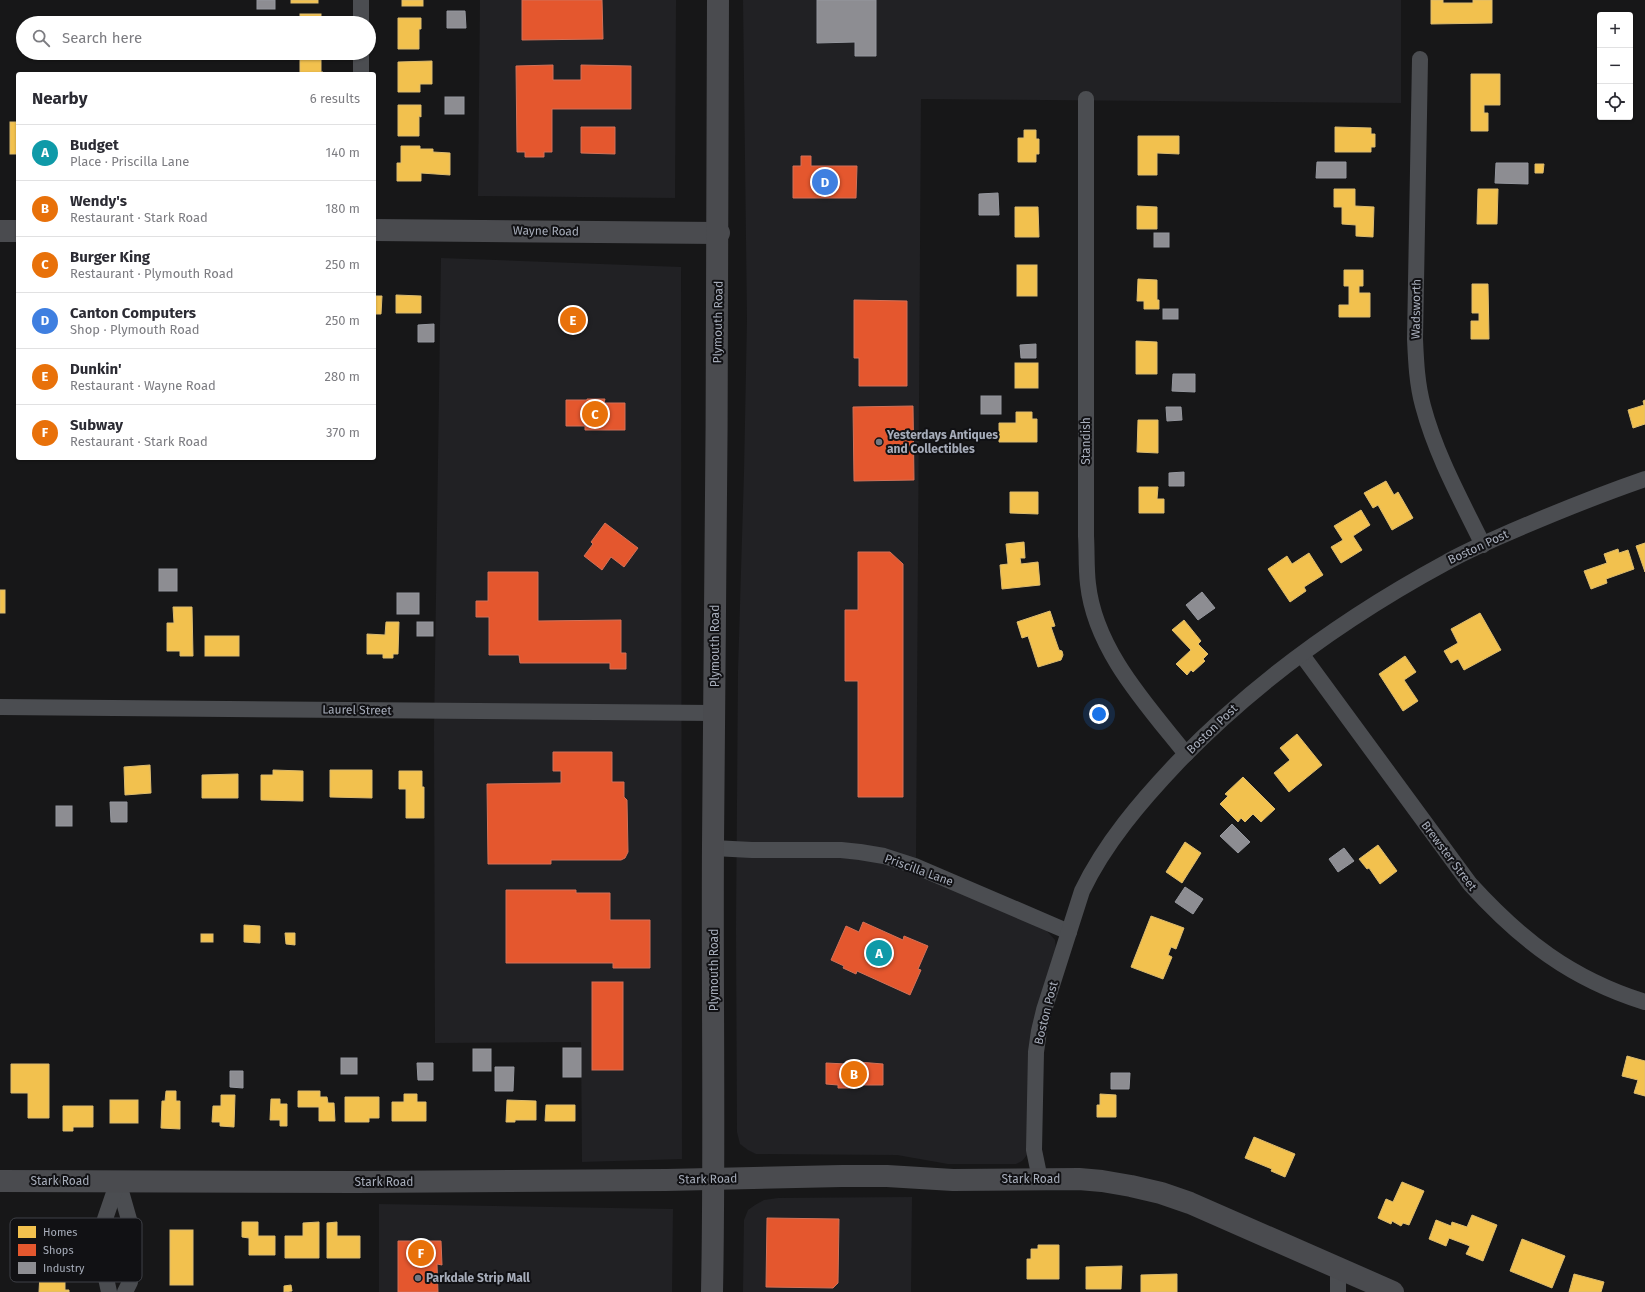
<!DOCTYPE html>
<meta charset="utf-8">
<style>
:root{--surface:#fff;--page:#f2f2f3;--text:#2b2b33;--muted:#7c7c81;--line:#e1e1e2;--accent:#0f766e}
body{margin:0;font-family:"Fira Sans",sans-serif;background:var(--page);color:var(--text)}
.controls{position:absolute;right:12px;top:12px;display:grid;overflow:hidden;border-radius:4px;box-shadow:0 1px 3px #0004}
.controls button{width:36px;height:36px;display:grid;place-items:center;padding:0;border:0;border-bottom:1px solid var(--line);background:var(--surface);color:var(--text);font:20px sans-serif}
.you{position:absolute;left:1099px;top:714px;width:14px;height:14px;margin:-10px;border:3px solid #fff;border-radius:50%;background:#1a73e8;box-shadow:0 0 0 6px #1a73e833}
.badge{display:grid;place-items:center;width:26px;height:26px;border-radius:50%;background:var(--accent);color:#fff;font-size:13px;font-weight:700}
.pin{position:absolute;translate:-50% -50%;border:2px solid #fff;box-shadow:0 1px 4px #0006}
.list{margin:0;padding:0;list-style:none}
h2{display:flex;justify-content:space-between;align-items:center;height:52px;margin:0;padding:0 16px;font-size:17px}
h2 small{font-size:13px;font-weight:400;color:var(--muted)}
.list li{display:grid;grid-template-columns:26px 1fr auto;gap:12px;align-items:center;box-sizing:border-box;height:56px;padding:0 16px;border-top:1px solid var(--line)}
.list b{display:block;font-size:15px;white-space:nowrap}
.list p{margin:0;font-size:13px;white-space:nowrap;color:var(--muted)}
.list em{font-size:13px;font-style:normal;color:var(--muted)}
.icon{flex:none;width:22px;height:22px;fill:none;stroke:currentColor;stroke-width:2;stroke-linecap:round;stroke-linejoin:round}
.map{position:relative;flex:none;width:1645px;height:1292px;overflow:hidden}
.search{position:absolute;background:var(--surface);box-shadow:0 1px 3px #0004;left:16px;top:16px;width:360px;height:44px;display:flex;align-items:center;gap:10px;box-sizing:border-box;padding:0 14px;border-radius:22px;color:var(--muted);font-size:15px}
.panel{position:absolute;background:var(--surface);box-shadow:0 1px 3px #0004;left:16px;top:72px;width:360px;height:388px;border-radius:4px}
.map>svg:first-child{display:block}
.built{fill:#212124}
.homes{fill:#f2c14e;stroke:#dcbb6e}
.shops{fill:#e4572e;stroke:#d27158}
.industry{fill:#8d8d92;stroke:#95979e}
.lines{fill:none;stroke-linecap:round;stroke-linejoin:round}
.street{stroke:#4b4d51;stroke-width:16}
.secondary{stroke:#4a4b4f;stroke-width:22}
.poi-dot{fill:#757881;stroke:#111114;stroke-width:1.5}
.labels{text-anchor:middle;stroke-width:4;stroke-linejoin:round;paint-order:stroke}
.street-label{font-size:12px;fill:#a7adba;stroke:#111114}
.poi-label{font-size:12px;font-weight:bold;fill:#a7adba;stroke:#111114;text-anchor:start}
.key{fill:#111114;stroke:#3e4046;stroke-width:1}
.key-label{font-size:11px;fill:#a7adba}
</style>
<div class="map">
<svg width="1645" height="1292" viewBox="0 0 1645 1292">
<rect width="100%" height="100%" fill="#171718"/>
<!-- built -->
<g class="built">
<path d="M 480,0 L 676,0 L 675,198 L 478,196 Z"/>
<path d="M 743,0 L 1401,0 L 1401,103 L 921,99 L 916,858 L 1046,930 L 1055,940 L 1056,949 L 1027,1155 L 1022,1161 L 1016,1164 L 948,1164 L 897,1155 L 756,1154 L 748,1150 L 740,1144 L 737,1132 L 736,929 L 738,671 L 744,472 L 747,319 Z"/>
<path d="M 441,258 L 681,267 L 682,1159 L 582,1162 L 581,1042 L 435,1043 L 434,730 Z"/>
<path d="M 912,1197 L 911,1292 L 743,1292 L 744,1220 L 748,1210 L 755,1205 L 764,1200 L 778,1198 Z"/>
<path d="M 379,1204 L 673,1209 L 672,1292 L 379,1292 Z"/>
</g>
<!-- homes -->
<g class="homes">
<rect x="291" y="0" width="27" height="3"/>
<rect x="402" y="0" width="21" height="6"/>
<path d="M 1431,0 L 1443,0 L 1443,3 L 1473,3 L 1473,0 L 1492,0 L 1492,23 L 1431,24 Z"/>
<rect x="300" y="14" width="21" height="9"/>
<path d="M 398,18 L 421,18 L 421,29 L 419,29 L 419,49 L 398,49 Z"/>
<path d="M 300,58 L 321,58 L 321,72 L 323,72 L 323,74 L 300,74 Z"/>
<path d="M 432,61 L 432,84 L 420,84 L 420,92 L 398,92 L 398,62 Z"/>
<path d="M 1471,74 L 1500,74 L 1500,105 L 1484,105 L 1484,113 L 1488,113 L 1488,131 L 1471,131 Z"/>
<path d="M 398,105 L 421,105 L 421,117 L 419,116 L 419,136 L 398,136 Z"/>
<rect x="10" y="122" width="8" height="32"/>
<path d="M 1335,127 L 1371,128 L 1371,134 L 1375,134 L 1375,147 L 1371,147 L 1371,152 L 1335,152 Z"/>
<path d="M 1024,130 L 1036,130 L 1036,139 L 1039,139 L 1039,154 L 1036,154 L 1036,162 L 1018,162 L 1018,138 L 1024,138 Z"/>
<path d="M 1138,136 L 1179,136 L 1179,154 L 1157,153 L 1157,175 L 1138,175 Z"/>
<path d="M 401,146 L 420,146 L 420,149 L 433,149 L 433,152 L 450,153 L 450,175 L 421,173 L 421,181 L 397,181 L 397,163 L 401,163 Z"/>
<path d="M 1535,164 L 1544,164 L 1543,173 L 1535,173 Z"/>
<path d="M 1334,189 L 1355,189 L 1355,206 L 1374,207 L 1373,237 L 1356,236 L 1356,225 L 1342,224 L 1342,207 L 1334,207 Z"/>
<path d="M 1478,189 L 1498,189 L 1497,224 L 1477,224 Z"/>
<path d="M 1137,206 L 1157,207 L 1157,229 L 1137,229 Z"/>
<path d="M 1015,207 L 1038,207 L 1039,237 L 1015,237 Z"/>
<rect x="1017" y="265" width="20" height="31"/>
<path d="M 1344,270 L 1363,270 L 1363,286 L 1359,286 L 1359,293 L 1370,293 L 1370,317 L 1339,317 L 1339,305 L 1349,305 L 1349,286 L 1344,286 Z"/>
<path d="M 1138,279 L 1157,280 L 1157,300 L 1159,300 L 1159,309 L 1144,309 L 1144,301 L 1137,301 Z"/>
<path d="M 1472,284 L 1488,284 L 1489,339 L 1471,339 L 1471,321 L 1479,321 L 1479,313 L 1472,313 Z"/>
<path d="M 396,295 L 421,296 L 421,313 L 396,313 Z"/>
<path d="M 374,296 L 382,296 L 381,314 L 374,314 Z"/>
<path d="M 1136,341 L 1157,342 L 1157,374 L 1136,374 Z"/>
<rect x="1015" y="363" width="23" height="25"/>
<path d="M 1645,400 L 1645,424 L 1633,428 L 1628,410 L 1644,405 L 1643,401 Z"/>
<path d="M 1016,412 L 1032,412 L 1032,419 L 1037,419 L 1037,442 L 999,442 L 999,423 L 1016,423 Z"/>
<path d="M 1138,420 L 1158,420 L 1158,453 L 1137,452 Z"/>
<path d="M 1386,481 L 1394,495 L 1398,492 L 1413,518 L 1392,530 L 1378,505 L 1373,508 L 1364,493 Z"/>
<path d="M 1139,487 L 1158,487 L 1157,499 L 1164,499 L 1164,513 L 1139,513 Z"/>
<path d="M 1010,492 L 1038,492 L 1038,514 L 1010,513 Z"/>
<path d="M 1361,510 L 1370,525 L 1353,536 L 1362,550 L 1341,563 L 1331,547 L 1343,540 L 1334,526 Z"/>
<path d="M 1024,542 L 1025,558 L 1020,558 L 1021,564 L 1038,562 L 1040,585 L 1002,589 L 1000,565 L 1008,564 L 1006,544 Z"/>
<path d="M 1645,543 L 1645,572 L 1636,546 Z"/>
<path d="M 1618,549 L 1619,553 L 1628,550 L 1634,569 L 1606,579 L 1607,583 L 1591,589 L 1584,571 L 1607,563 L 1604,554 Z"/>
<path d="M 1309,553 L 1323,575 L 1304,587 L 1306,591 L 1290,602 L 1268,569 L 1287,556 L 1292,564 Z"/>
<rect x="0" y="590" width="5" height="23"/>
<path d="M 173,607 L 192,607 L 193,656 L 180,656 L 180,651 L 167,651 L 167,623 L 174,623 Z"/>
<path d="M 1050,611 L 1055,626 L 1051,627 L 1059,650 L 1062,651 L 1063,655 L 1061,660 L 1038,667 L 1028,636 L 1022,638 L 1017,622 Z"/>
<path d="M 1480,613 L 1501,650 L 1464,670 L 1458,659 L 1451,663 L 1444,651 L 1458,643 L 1451,629 Z"/>
<path d="M 1184,620 L 1201,641 L 1198,644 L 1208,654 L 1203,659 L 1205,661 L 1193,672 L 1191,670 L 1187,675 L 1176,664 L 1191,650 L 1172,630 Z"/>
<path d="M 386,622 L 399,622 L 398,654 L 393,654 L 393,658 L 383,658 L 383,654 L 367,654 L 367,634 L 385,635 Z"/>
<rect x="205" y="636" width="34" height="20"/>
<path d="M 1405,656 L 1416,672 L 1404,680 L 1418,701 L 1403,711 L 1379,674 Z"/>
<path d="M 1297,734 L 1322,765 L 1289,792 L 1274,773 L 1290,760 L 1280,748 Z"/>
<path d="M 150,765 L 151,793 L 125,795 L 124,767 Z"/>
<path d="M 273,770 L 303,771 L 303,801 L 261,800 L 261,775 L 273,775 Z"/>
<path d="M 330,770 L 372,770 L 372,798 L 330,797 Z"/>
<path d="M 399,771 L 422,771 L 422,787 L 424,787 L 424,818 L 406,818 L 406,789 L 399,789 Z"/>
<path d="M 238,774 L 238,798 L 202,798 L 202,775 Z"/>
<path d="M 1243,777 L 1275,809 L 1261,822 L 1253,814 L 1245,822 L 1241,818 L 1238,822 L 1220,804 L 1228,796 L 1225,794 Z"/>
<path d="M 1185,842 L 1201,853 L 1182,883 L 1166,872 Z"/>
<path d="M 1378,845 L 1397,871 L 1380,884 L 1369,868 L 1367,869 L 1359,859 Z"/>
<path d="M 1151,916 L 1184,928 L 1176,949 L 1171,947 L 1168,955 L 1172,957 L 1163,979 L 1131,967 Z"/>
<path d="M 244,925 L 260,926 L 260,943 L 244,942 Z"/>
<path d="M 285,933 L 295,933 L 295,945 L 286,944 Z"/>
<rect x="201" y="934" width="12" height="8"/>
<path d="M 1627,1056 L 1645,1061 L 1645,1096 L 1634,1093 L 1638,1080 L 1622,1076 Z"/>
<path d="M 11,1064 L 49,1064 L 49,1118 L 28,1118 L 28,1093 L 11,1093 Z"/>
<path d="M 166,1091 L 176,1091 L 176,1101 L 180,1101 L 180,1129 L 161,1128 L 162,1101 L 165,1101 Z"/>
<path d="M 298,1091 L 320,1091 L 320,1097 L 327,1097 L 328,1103 L 334,1103 L 335,1121 L 319,1121 L 319,1107 L 298,1107 Z"/>
<path d="M 404,1094 L 417,1094 L 417,1102 L 426,1102 L 426,1121 L 392,1121 L 392,1102 L 404,1102 Z"/>
<path d="M 1100,1094 L 1116,1095 L 1116,1117 L 1097,1117 L 1097,1105 L 1100,1105 Z"/>
<path d="M 221,1095 L 235,1095 L 234,1127 L 220,1126 L 220,1122 L 212,1122 L 213,1106 L 221,1106 Z"/>
<path d="M 345,1097 L 379,1097 L 379,1118 L 369,1118 L 369,1122 L 345,1122 Z"/>
<path d="M 271,1099 L 280,1099 L 280,1104 L 287,1104 L 287,1126 L 280,1126 L 280,1120 L 270,1120 Z"/>
<rect x="110" y="1100" width="28" height="23"/>
<path d="M 507,1100 L 536,1101 L 536,1120 L 515,1120 L 515,1122 L 506,1122 Z"/>
<path d="M 546,1105 L 575,1105 L 575,1121 L 545,1121 Z"/>
<path d="M 63,1106 L 93,1106 L 93,1127 L 73,1127 L 73,1131 L 63,1131 Z"/>
<path d="M 1254,1137 L 1295,1154 L 1285,1177 L 1271,1171 L 1272,1169 L 1245,1158 Z"/>
<path d="M 1402,1182 L 1424,1191 L 1409,1225 L 1403,1223 L 1401,1226 L 1392,1221 L 1391,1224 L 1378,1218 L 1386,1199 L 1393,1202 Z"/>
<path d="M 1472,1215 L 1497,1225 L 1483,1261 L 1466,1254 L 1470,1246 L 1449,1238 L 1446,1246 L 1429,1239 L 1436,1220 L 1451,1226 L 1452,1222 L 1467,1227 Z"/>
<path d="M 242,1222 L 258,1222 L 258,1236 L 275,1236 L 275,1255 L 249,1255 L 249,1238 L 242,1237 Z"/>
<path d="M 319,1222 L 319,1258 L 285,1258 L 285,1236 L 303,1236 L 303,1223 Z"/>
<path d="M 337,1222 L 337,1236 L 360,1236 L 360,1258 L 327,1258 L 327,1223 Z"/>
<rect x="170" y="1230" width="23" height="55"/>
<path d="M 1522,1239 L 1565,1256 L 1552,1288 L 1510,1271 Z"/>
<path d="M 1038,1245 L 1059,1245 L 1059,1279 L 1027,1279 L 1027,1259 L 1031,1259 L 1031,1249 L 1038,1249 Z"/>
<path d="M 1122,1266 L 1121,1289 L 1086,1289 L 1086,1267 Z"/>
<path d="M 40,1273 L 65,1273 L 65,1290 L 69,1290 L 69,1292 L 39,1292 Z"/>
<path d="M 1177,1274 L 1177,1292 L 1141,1292 L 1141,1275 Z"/>
<path d="M 1574,1274 L 1604,1282 L 1601,1292 L 1569,1292 Z"/>
<path d="M 291,1285 L 292,1291 L 284,1292 L 284,1286 Z"/>
</g>
<!-- shops -->
<g class="shops">
<path d="M 522,0 L 602,0 L 603,39 L 522,40 Z"/>
<path d="M 553,65 L 553,80 L 581,80 L 581,65 L 631,66 L 631,109 L 552,109 L 552,152 L 544,152 L 544,157 L 525,157 L 525,152 L 517,152 L 516,66 Z"/>
<path d="M 581,127 L 615,127 L 615,154 L 581,153 Z"/>
<path d="M 801,156 L 811,156 L 811,166 L 857,166 L 856,198 L 793,198 L 793,166 L 801,166 Z"/>
<path d="M 854,300 L 907,301 L 907,386 L 859,386 L 859,358 L 854,358 Z"/>
<path d="M 587,399 L 605,399 L 604,403 L 625,403 L 625,430 L 585,430 L 585,426 L 566,426 L 566,400 L 587,400 Z"/>
<path d="M 913,406 L 914,480 L 854,481 L 853,407 Z"/>
<path d="M 605,523 L 638,548 L 624,567 L 611,557 L 602,570 L 584,556 L 593,544 L 591,542 Z"/>
<path d="M 858,552 L 890,552 L 903,564 L 903,797 L 858,797 L 858,681 L 845,681 L 845,610 L 858,610 Z"/>
<path d="M 488,572 L 538,572 L 538,621 L 621,620 L 621,653 L 626,653 L 626,669 L 610,669 L 610,663 L 520,663 L 519,655 L 489,655 L 489,617 L 476,617 L 476,601 L 488,601 Z"/>
<path d="M 553,752 L 612,752 L 612,782 L 624,782 L 624,797 L 627,800 L 628,852 L 625,858 L 621,860 L 551,860 L 551,864 L 488,864 L 487,784 L 561,783 L 561,771 L 553,771 Z"/>
<path d="M 506,890 L 576,890 L 576,893 L 610,893 L 610,920 L 650,920 L 650,968 L 613,968 L 613,963 L 506,963 Z"/>
<path d="M 863,922 L 903,940 L 904,936 L 928,946 L 918,969 L 921,970 L 910,995 L 857,971 L 856,974 L 843,968 L 844,966 L 831,960 L 846,926 L 859,932 Z"/>
<rect x="592" y="982" width="31" height="88"/>
<path d="M 846,1061 L 883,1064 L 883,1085 L 853,1085 L 853,1088 L 838,1088 L 838,1085 L 826,1084 L 826,1063 L 846,1064 Z"/>
<path d="M 767,1218 L 839,1219 L 838,1283 L 833,1288 L 766,1287 Z"/>
<path d="M 398,1241 L 441,1241 L 442,1265 L 437,1264 L 438,1292 L 398,1292 Z"/>
</g>
<!-- industry -->
<g class="industry">
<rect x="257" y="0" width="18" height="9"/>
<path d="M 817,0 L 876,0 L 876,56 L 855,56 L 855,42 L 817,43 Z"/>
<path d="M 447,11 L 465,11 L 466,28 L 447,28 Z"/>
<rect x="445" y="97" width="19" height="17"/>
<path d="M 1317,162 L 1346,162 L 1346,178 L 1316,178 Z"/>
<path d="M 1496,163 L 1528,163 L 1528,184 L 1495,183 Z"/>
<path d="M 998,193 L 999,215 L 979,215 L 979,194 Z"/>
<rect x="1154" y="233" width="15" height="14"/>
<rect x="1163" y="309" width="15" height="10"/>
<path d="M 434,324 L 434,342 L 418,342 L 418,325 Z"/>
<path d="M 1036,344 L 1036,358 L 1021,358 L 1020,345 Z"/>
<path d="M 1173,374 L 1195,374 L 1195,392 L 1172,391 Z"/>
<rect x="981" y="396" width="20" height="18"/>
<path d="M 1166,407 L 1181,407 L 1182,420 L 1167,421 Z"/>
<path d="M 1184,472 L 1184,486 L 1169,486 L 1169,473 Z"/>
<rect x="159" y="569" width="18" height="22"/>
<path d="M 1202,592 L 1215,608 L 1198,620 L 1186,605 Z"/>
<rect x="397" y="593" width="22" height="21"/>
<rect x="417" y="622" width="16" height="14"/>
<path d="M 110,802 L 127,802 L 127,822 L 111,822 Z"/>
<rect x="56" y="806" width="16" height="20"/>
<path d="M 1232,824 L 1250,842 L 1238,853 L 1220,836 Z"/>
<path d="M 1344,848 L 1354,861 L 1338,872 L 1329,859 Z"/>
<path d="M 1185,887 L 1203,899 L 1193,914 L 1175,902 Z"/>
<rect x="563" y="1048" width="18" height="29"/>
<rect x="473" y="1049" width="18" height="22"/>
<rect x="341" y="1058" width="16" height="16"/>
<path d="M 417,1063 L 433,1063 L 433,1080 L 418,1080 Z"/>
<path d="M 495,1067 L 514,1067 L 513,1091 L 495,1091 Z"/>
<path d="M 230,1071 L 243,1071 L 243,1088 L 230,1087 Z"/>
<path d="M 1111,1073 L 1130,1073 L 1129,1089 L 1111,1089 Z"/>
</g>
<g class="lines">
<!-- street -->
<g class="street">
<path d="M 361,23 L 361,0"/>
<path d="M 1420,59 L 1415,339 C 1416,362 1417,384 1423,406 C 1436,455 1461,500 1483,545"/>
<path d="M 361,74 L 361,53"/>
<path d="M 1086,99 L 1086,536 C 1087,552 1086,568 1088,584 C 1095,650 1147,705 1186,754"/>
<path d="M 1302,655 L 1470,884 C 1521,940 1571,979 1645,1002"/>
<path d="M 0,707 L 714,713"/>
<path d="M 713,848 L 752,850 L 841,850 L 860,852 L 884,856 L 915,866 L 1069,932"/>
<path d="M 1040,1179 L 1034,1150 L 1036,1052 L 1039,1031 L 1044,1010 L 1082,891 C 1105,843 1141,801 1178,762 C 1255,682 1349,615 1447,562 C 1461,554 1477,547 1492,540 C 1542,518 1593,497 1645,479"/>
<path d="M 118,1181 L 130,1223 L 130,1282 L 125,1292"/>
<path d="M 109,1292 L 106,1278 L 105,1219 L 118,1181"/>
<path d="M 1338,1292 L 1338,1268"/>
</g>
<!-- secondary -->
<g class="secondary">
<path d="M 374,230 L 719,233"/>
<path d="M 0,231 L 18,231"/>
<path d="M 0,1181 L 357,1182 L 666,1180 L 842,1176 L 887,1176 L 953,1180 L 1079,1179 L 1102,1181 L 1131,1186 L 1161,1193 L 1190,1203 L 1393,1292"/>
<path d="M 712,1292 C 715,1143 712,993 713,844 C 715,563 719,281 718,0"/>
</g>
</g>
<!-- markers -->
<g class="poi-dot">
<circle cx="879" cy="442" r="4"/>
<circle cx="418" cy="1278" r="4"/>
</g>
<g class="labels">
<!-- street labels -->
<g class="street-label">
<text transform="translate(546 231) rotate(1)" y="4">Wayne Road</text>
<text transform="translate(1416 309) rotate(-89)" y="4">Wadsworth</text>
<text transform="translate(718 322) rotate(-89)" y="4">Plymouth Road</text>
<text transform="translate(1086 441) rotate(-90)" y="4">Standish</text>
<text transform="translate(1478 547) rotate(-25)" y="4">Boston Post</text>
<text transform="translate(715 646) rotate(-90)" y="4">Plymouth Road</text>
<text transform="translate(357 710) rotate(1)" y="4">Laurel Street</text>
<text transform="translate(1212 729) rotate(-44)" y="4">Boston Post</text>
<text transform="translate(1449 856) rotate(53)" y="4">Brewster Street</text>
<text transform="translate(919 870) rotate(20)" y="4">Priscilla Lane</text>
<text transform="translate(714 970) rotate(-90)" y="4">Plymouth Road</text>
<text transform="translate(1046 1013) rotate(-76)" y="4">Boston Post</text>
<text transform="translate(708 1179) rotate(-1)" y="4">Stark Road</text>
<text x="1031" y="1183">Stark Road</text>
<text x="60" y="1185">Stark Road</text>
<text x="384" y="1186">Stark Road</text>
</g>
<!-- poi labels -->
<g class="poi-label">
<text x="887" y="439">Yesterdays Antiques<tspan x="887" dy="14">and Collectibles</tspan></text>
<text x="426" y="1282">Parkdale Strip Mall</text>
</g>
</g>
<!-- legend -->
<rect x="10" y="1218" width="132" height="64" rx="6" class="key"/>
<rect x="18" y="1226" width="18" height="12" fill="#f2c14e"/>
<rect x="18" y="1244" width="18" height="12" fill="#e4572e"/>
<rect x="18" y="1262" width="18" height="12" fill="#8d8d92"/>
<g class="key-label">
<text x="43" y="1236">Homes</text>
<text x="43" y="1254">Shops</text>
<text x="43" y="1272">Industry</text>
</g>
</svg>
<div class="controls">
<button>+</button>
<button>−</button>
<button><svg class="icon" aria-label="locate" viewBox="0 0 24 24"><circle cx="12" cy="12" r="6"/><path d="M12 2v4M12 18v4M2 12h4M18 12h4"/></svg></button>
</div>
<div class="you"></div>
<div class="pin badge" style="left:879px;top:953px;background:#0f9aa8">A</div>
<div class="pin badge" style="left:854px;top:1074px;background:#e8710a">B</div>
<div class="pin badge" style="left:595px;top:414px;background:#e8710a">C</div>
<div class="pin badge" style="left:825px;top:182px;background:#3f7fe0">D</div>
<div class="pin badge" style="left:573px;top:320px;background:#e8710a">E</div>
<div class="pin badge" style="left:421px;top:1253px;background:#e8710a">F</div>
<div class="search"><svg class="icon" aria-label="search" viewBox="0 0 24 24"><circle cx="10" cy="10" r="6"/><path d="M15 15l6 6"/></svg>Search here</div>
<section class="panel">
<h2>Nearby<small>6 results</small></h2>
<ul class="list">
<li><span class="badge" style="background:#0f9aa8">A</span><div><b>Budget</b><p>Place · Priscilla Lane</p></div><em>140 m</em></li>
<li><span class="badge" style="background:#e8710a">B</span><div><b>Wendy's</b><p>Restaurant · Stark Road</p></div><em>180 m</em></li>
<li><span class="badge" style="background:#e8710a">C</span><div><b>Burger King</b><p>Restaurant · Plymouth Road</p></div><em>250 m</em></li>
<li><span class="badge" style="background:#3f7fe0">D</span><div><b>Canton Computers</b><p>Shop · Plymouth Road</p></div><em>250 m</em></li>
<li><span class="badge" style="background:#e8710a">E</span><div><b>Dunkin'</b><p>Restaurant · Wayne Road</p></div><em>280 m</em></li>
<li><span class="badge" style="background:#e8710a">F</span><div><b>Subway</b><p>Restaurant · Stark Road</p></div><em>370 m</em></li>
</ul>
</section>
</div>
